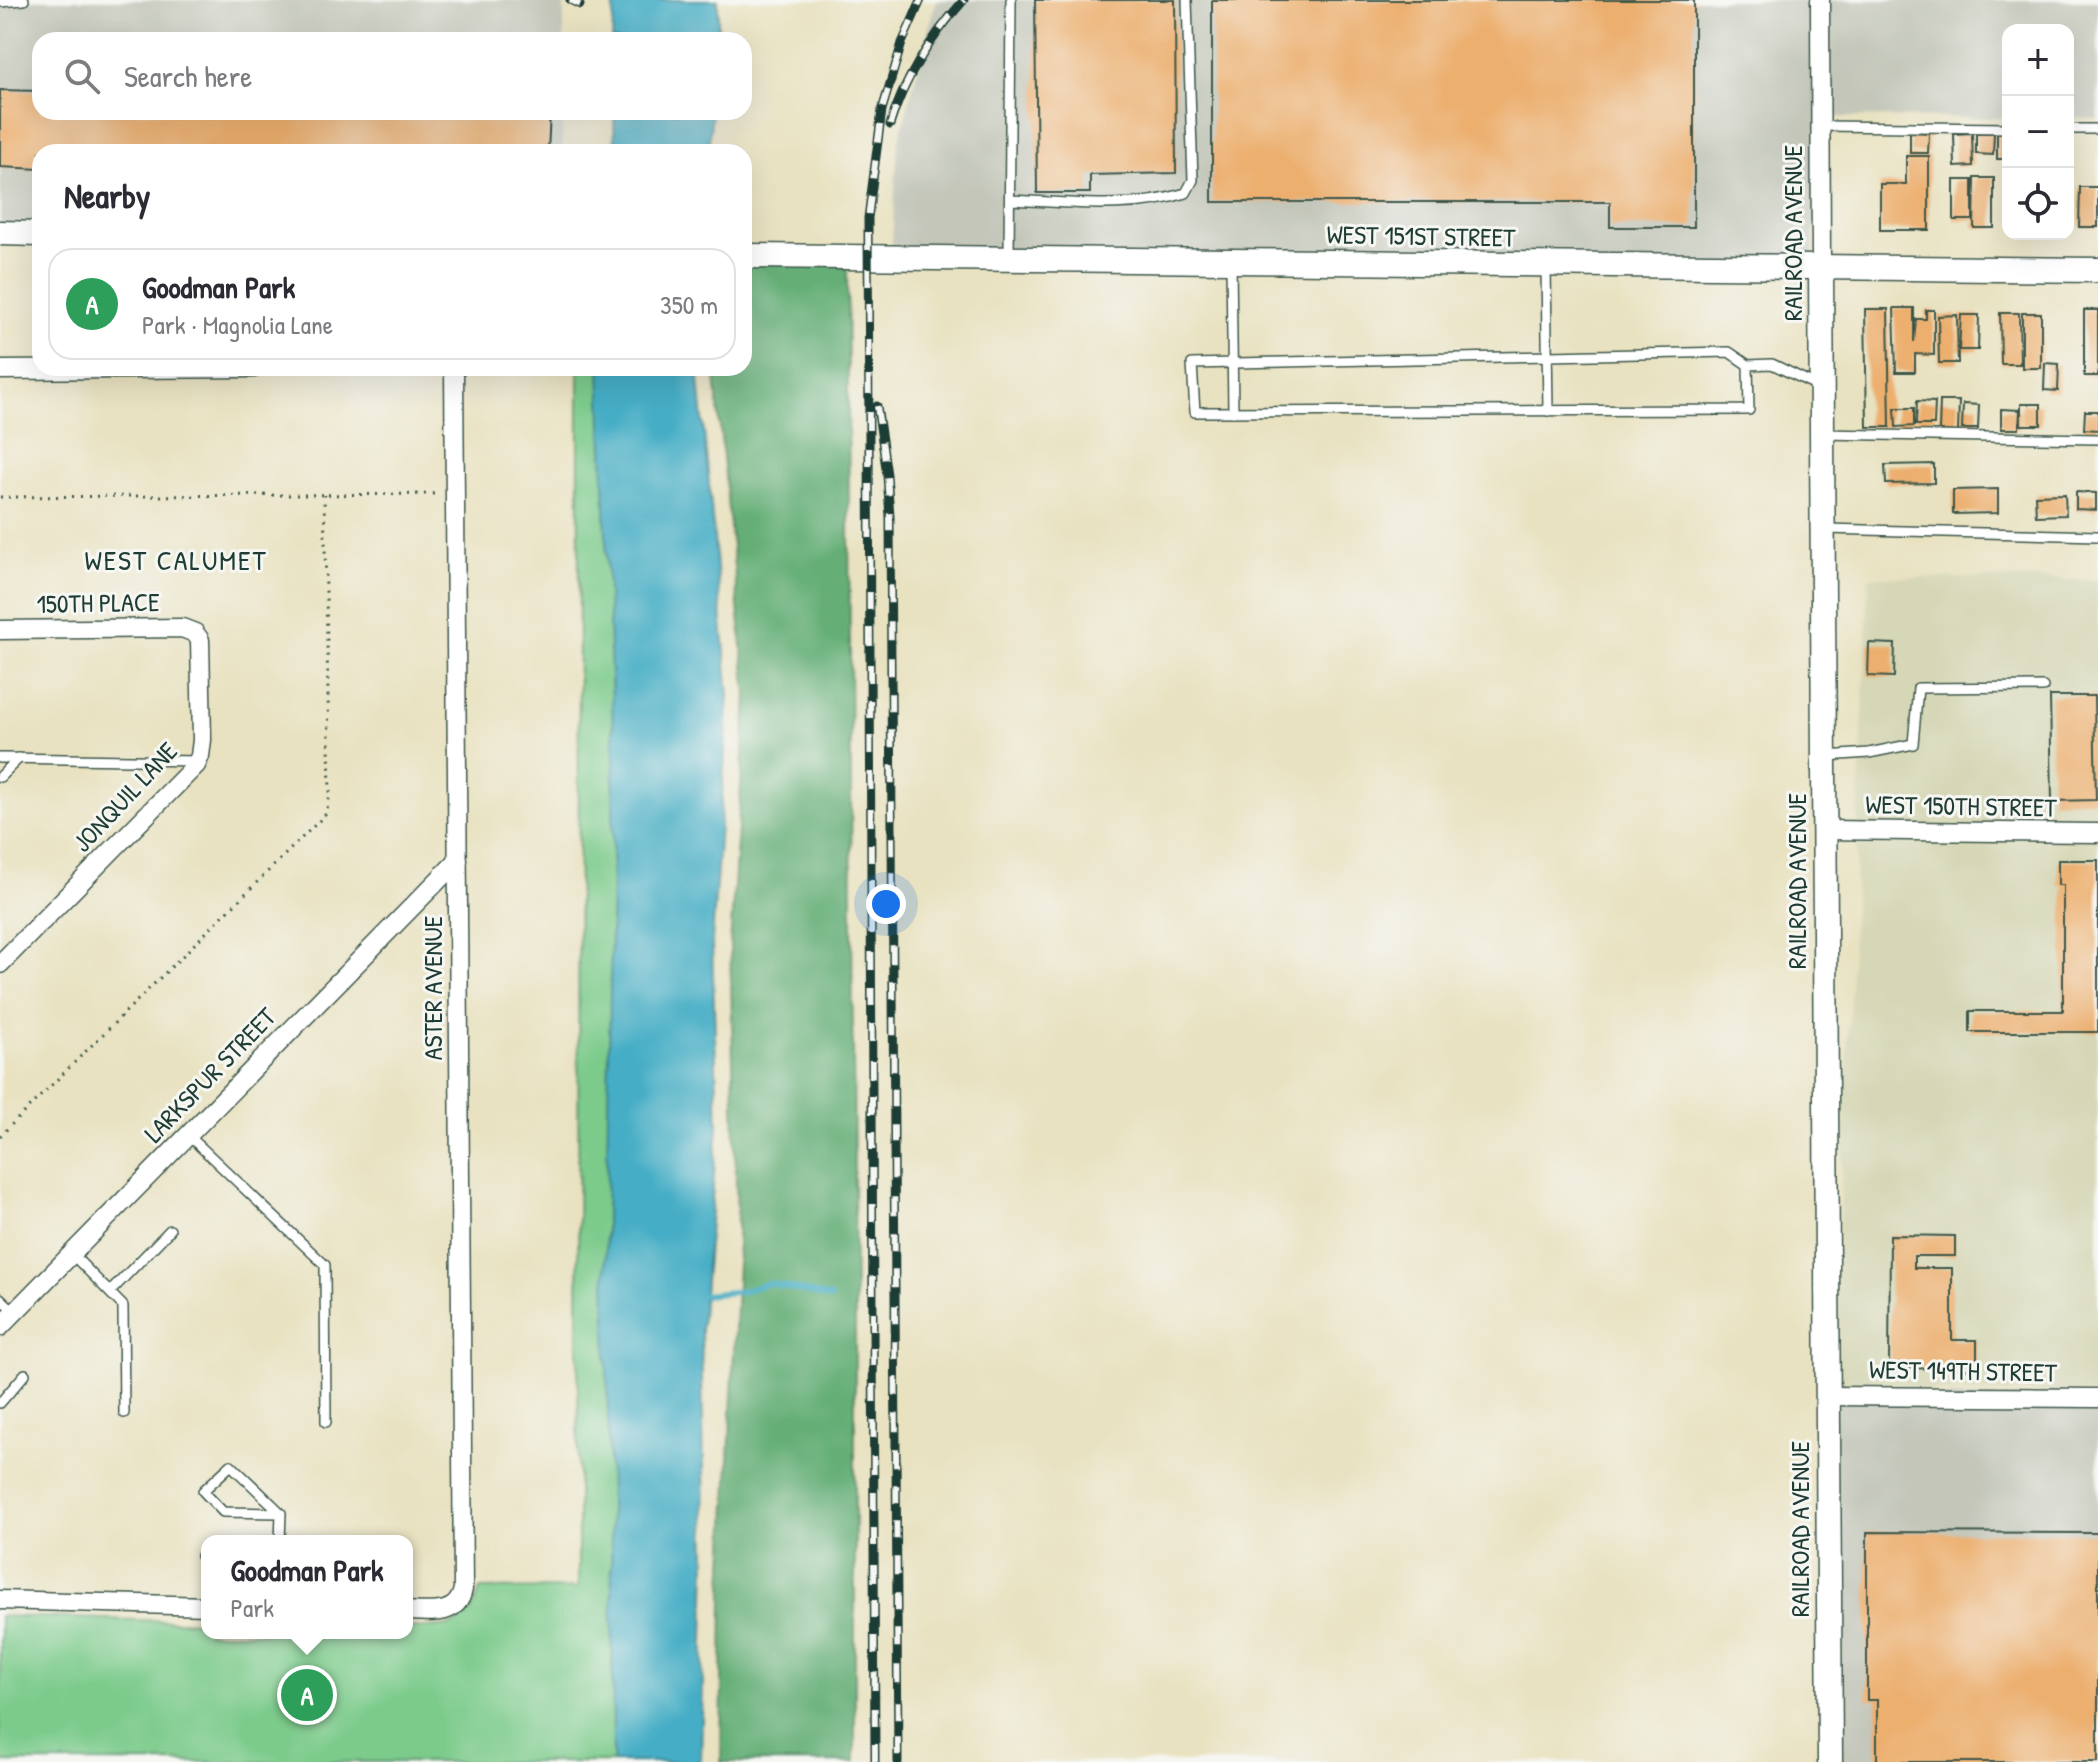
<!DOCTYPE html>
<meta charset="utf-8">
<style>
:root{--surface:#fff;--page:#f7f7f7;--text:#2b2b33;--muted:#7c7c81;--line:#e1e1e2;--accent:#7c3aed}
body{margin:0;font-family:"Patrick Hand",sans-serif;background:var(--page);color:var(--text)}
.controls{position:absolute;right:24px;top:24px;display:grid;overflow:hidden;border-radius:16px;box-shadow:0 8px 32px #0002}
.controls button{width:72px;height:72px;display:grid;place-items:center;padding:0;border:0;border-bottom:2px solid var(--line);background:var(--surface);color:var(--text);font:40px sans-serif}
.you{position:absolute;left:886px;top:904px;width:28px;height:28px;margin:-20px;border:6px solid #fff;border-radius:50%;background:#1a73e8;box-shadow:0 0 0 12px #1a73e833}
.badge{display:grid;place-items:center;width:52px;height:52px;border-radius:50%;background:var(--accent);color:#fff;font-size:26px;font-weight:700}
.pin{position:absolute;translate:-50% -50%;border:4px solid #fff;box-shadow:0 2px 8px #0006}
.popup{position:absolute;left:201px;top:1535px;width:212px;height:104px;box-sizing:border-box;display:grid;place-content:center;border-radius:16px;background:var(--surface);filter:drop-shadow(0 2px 6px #0005);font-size:26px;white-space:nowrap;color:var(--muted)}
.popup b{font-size:30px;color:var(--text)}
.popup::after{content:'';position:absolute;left:50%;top:100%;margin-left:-16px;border:16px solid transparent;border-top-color:var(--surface)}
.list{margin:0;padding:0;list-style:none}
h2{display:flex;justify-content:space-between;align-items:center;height:104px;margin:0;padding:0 32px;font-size:34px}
h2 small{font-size:26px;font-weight:400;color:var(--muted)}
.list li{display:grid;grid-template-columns:52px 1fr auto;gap:24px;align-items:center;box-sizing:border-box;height:112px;margin:0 16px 16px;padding:0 16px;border:2px solid var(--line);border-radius:24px}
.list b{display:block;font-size:30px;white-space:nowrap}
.list p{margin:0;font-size:26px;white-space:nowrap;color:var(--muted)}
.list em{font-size:26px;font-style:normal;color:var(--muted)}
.icon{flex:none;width:44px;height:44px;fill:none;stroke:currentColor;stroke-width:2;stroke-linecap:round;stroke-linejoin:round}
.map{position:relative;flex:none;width:2098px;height:1762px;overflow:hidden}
.search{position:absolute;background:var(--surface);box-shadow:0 8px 32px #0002;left:32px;top:32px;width:720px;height:88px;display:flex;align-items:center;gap:20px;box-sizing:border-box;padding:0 28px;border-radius:24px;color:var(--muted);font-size:30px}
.panel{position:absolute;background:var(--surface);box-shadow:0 8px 32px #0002;left:32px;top:144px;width:720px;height:232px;border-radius:24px}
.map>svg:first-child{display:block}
.built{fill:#d6d7b6}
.industrial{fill:#c3c6b9}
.green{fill:#7ccb8b;stroke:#4e8460;stroke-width:2}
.forest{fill:#65af77;stroke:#427656;stroke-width:2}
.water{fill:#45adc5;stroke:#32757c;stroke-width:2}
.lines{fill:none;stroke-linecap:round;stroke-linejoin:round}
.stream{stroke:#45adc5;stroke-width:6}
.building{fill:#ecaf6e}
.service-casing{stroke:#3d5649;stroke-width:12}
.minor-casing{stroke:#3d5649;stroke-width:21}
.tertiary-casing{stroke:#3d5649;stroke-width:27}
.path{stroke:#3d5649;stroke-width:3;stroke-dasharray:2 6;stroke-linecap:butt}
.service{stroke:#fff;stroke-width:9}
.minor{stroke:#fff;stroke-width:18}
.tertiary{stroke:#fff;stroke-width:24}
.rail-casing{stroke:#1f3d34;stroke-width:9}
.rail{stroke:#f6f6f2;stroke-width:6;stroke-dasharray:18;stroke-linecap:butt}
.labels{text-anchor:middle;stroke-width:6;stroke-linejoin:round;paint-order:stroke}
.street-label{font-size:26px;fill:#1f3d34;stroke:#f6f6f2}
.neighbourhood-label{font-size:28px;letter-spacing:2px;fill:#1f3d34;stroke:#f6f6f2}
</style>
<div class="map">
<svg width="2098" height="1762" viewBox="0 0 2098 1762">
<rect width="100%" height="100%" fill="#f6f6f2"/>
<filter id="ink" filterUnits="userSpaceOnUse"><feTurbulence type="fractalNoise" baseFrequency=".0125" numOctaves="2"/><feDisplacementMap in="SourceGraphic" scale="16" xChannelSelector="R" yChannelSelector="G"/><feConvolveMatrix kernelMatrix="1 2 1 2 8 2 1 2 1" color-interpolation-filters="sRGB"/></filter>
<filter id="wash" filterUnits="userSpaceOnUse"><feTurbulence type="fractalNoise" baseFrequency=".006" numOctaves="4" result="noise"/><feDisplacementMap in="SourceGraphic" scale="32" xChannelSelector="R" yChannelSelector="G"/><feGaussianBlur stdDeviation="1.8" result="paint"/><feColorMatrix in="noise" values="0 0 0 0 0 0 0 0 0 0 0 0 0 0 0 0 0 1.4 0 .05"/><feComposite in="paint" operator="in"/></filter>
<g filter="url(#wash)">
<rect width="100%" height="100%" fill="#e9e2c1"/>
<!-- built -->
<path class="built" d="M 1869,577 L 2098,580 L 2098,1394 L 1832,1390 Z"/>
<!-- industrial -->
<g class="industrial">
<path d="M 0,0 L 564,0 L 564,40 L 40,40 L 40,112 L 563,112 L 562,152 L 40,152 L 40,235 L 0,234 Z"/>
<path d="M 936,0 L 2098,0 L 2098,119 L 2068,118 L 2068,30 L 2008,30 L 2008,118 L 1818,117 L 1813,267 L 891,258 L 898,144 Z"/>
<path d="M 1828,1396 L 2098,1398 L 2098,1762 L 1830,1762 Z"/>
</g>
<!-- green -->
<path class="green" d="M 579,368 L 601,368 L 617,764 L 613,1762 L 0,1762 L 0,1616 L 207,1622 L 207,1633 L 407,1633 L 407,1627 C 445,1628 469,1631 480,1589 L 578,1588 Z"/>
<!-- forest -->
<path class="forest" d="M 744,256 L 847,257 L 855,1303 L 855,1762 L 721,1762 L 723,1590 L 738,1263 L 730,944 L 747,696 L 714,368 L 744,368 Z"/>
<!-- water -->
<g class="water">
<path d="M 614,0 L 718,0 L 718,40 L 612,40 Z"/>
<path d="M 614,112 L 712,112 L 708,152 L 615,152 Z"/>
<path d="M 600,368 L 698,368 L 729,695 L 712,942 L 718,1127 L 701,1329 L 706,1559 L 701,1762 L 613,1762 L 612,1589 L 605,1279 L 614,759 Z"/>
</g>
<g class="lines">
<!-- stream -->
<path class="stream" d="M 704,1295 L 743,1291 L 769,1283 L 831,1298"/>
</g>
<g id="blocks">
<!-- building -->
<g class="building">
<path d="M 1035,0 L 1175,0 L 1176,173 L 1090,175 L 1090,193 L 1037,193 Z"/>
<path d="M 1212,0 L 1694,0 L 1694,227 L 1610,227 L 1610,202 L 1212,202 Z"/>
<path d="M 0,90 L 40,91 L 40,112 L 550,112 L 548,152 L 40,152 L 40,169 L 0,167 Z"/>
<rect x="1997" y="130" width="11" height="29"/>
<path d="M 1910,132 L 1929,133 L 1928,153 L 1910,153 Z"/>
<path d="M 1972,133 L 1973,166 L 1955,167 L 1954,134 Z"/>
<path d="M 1976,133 L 1994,133 L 1993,155 L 1976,154 Z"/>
<path d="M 1906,156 L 1929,156 L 1929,230 L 1880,230 L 1880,184 L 1906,184 Z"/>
<path d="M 1975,178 L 1994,178 L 1994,228 L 1974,228 Z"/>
<rect x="1954" y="180" width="19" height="40"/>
<path d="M 2080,187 L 2098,187 L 2098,227 L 2079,227 Z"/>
<path d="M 1894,308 L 1914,308 L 1914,342 L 1916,319 L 1926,319 L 1926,310 L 1934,310 L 1934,355 L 1915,354 L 1915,372 L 1896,372 Z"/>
<path d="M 1865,309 L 1888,309 L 1890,427 L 1867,427 Z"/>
<rect x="2084" y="310" width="14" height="66"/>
<path d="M 2000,313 L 2019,313 L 2020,364 L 2001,364 Z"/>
<rect x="2022" y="313" width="19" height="55"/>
<path d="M 1957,315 L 1958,363 L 1939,363 L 1938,316 Z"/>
<path d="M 1961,315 L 1979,315 L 1978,350 L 1959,350 Z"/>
<path d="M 2045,363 L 2059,364 L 2058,391 L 2044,390 Z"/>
<path d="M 1917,401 L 1935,402 L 1934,425 L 1916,425 Z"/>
<path d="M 1940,401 L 1959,401 L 1958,432 L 1939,431 Z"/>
<path d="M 1963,404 L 1979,405 L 1978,429 L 1962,429 Z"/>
<rect x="2021" y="404" width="20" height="21"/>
<path d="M 1895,408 L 1914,408 L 1914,426 L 1896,427 Z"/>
<path d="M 2001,409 L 2020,410 L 2019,429 L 2001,429 Z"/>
<path d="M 2085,411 L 2098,411 L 2098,430 L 2084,429 Z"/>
<path d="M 1934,464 L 1934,483 L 1886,484 L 1885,465 Z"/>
<path d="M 1998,489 L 1998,513 L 1953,514 L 1953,490 Z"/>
<path d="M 2076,492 L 2096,493 L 2096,510 L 2076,509 Z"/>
<path d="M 2065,494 L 2066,515 L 2036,516 L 2035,495 Z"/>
<path d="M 1869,643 L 1895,644 L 1894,677 L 1868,676 Z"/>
<path d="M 2050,696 L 2094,696 L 2096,800 L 2052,801 Z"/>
<path d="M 2058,860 L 2098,860 L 2098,1032 L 1970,1032 L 1970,1011 L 2063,1011 L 2063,885 L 2058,885 Z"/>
<path d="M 1890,1235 L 1955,1236 L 1955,1256 L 1914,1256 L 1914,1268 L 1952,1268 L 1952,1340 L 1977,1340 L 1977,1369 L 1889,1368 Z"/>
<path d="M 1867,1532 L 2098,1533 L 2098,1762 L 1877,1762 L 1877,1700 L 1867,1700 Z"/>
</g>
</g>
</g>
<g filter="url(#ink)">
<use href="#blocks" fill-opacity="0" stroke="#3d5649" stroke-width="2"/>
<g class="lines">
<defs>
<g id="service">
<path d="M 0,2 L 24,0"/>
<path d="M 1821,126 L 2008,128"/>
<path d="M 2068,129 L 2098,129"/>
<path d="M 1010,200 C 1067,202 1130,211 1186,193 L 1193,180 L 1187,0"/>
<path d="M 1009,256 L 1011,0"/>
<path d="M 1231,263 L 1233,412"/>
<path d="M 1546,266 L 1548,411"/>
<path d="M 1748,365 L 1749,410 L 1195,412 L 1192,364 L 1729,352 L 1748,365 L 1772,364 L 1820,387"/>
<path d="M 1822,434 L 2098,439"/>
<path d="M 1825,529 L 2098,536"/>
<path d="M 1827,756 L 1869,753 L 1913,744 L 1918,688 L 2043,687"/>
<path d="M 0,758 L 199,761"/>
<path d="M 0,777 L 19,758"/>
<path d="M 188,1135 L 325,1265 L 326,1422"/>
<path d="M 72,1254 L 123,1306 L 124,1413"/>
<path d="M 110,1292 L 170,1230"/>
<path d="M 0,1298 L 15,1312"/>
<path d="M 0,1403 L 25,1374"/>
<path d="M 280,1541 L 281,1513 L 231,1465 L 203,1491 L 223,1512 L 281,1513"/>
<path d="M 201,1556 L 207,1556"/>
</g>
<g id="minor">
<path d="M 1820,0 L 1821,267"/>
<path d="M 0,370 L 254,368"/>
<path d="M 0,630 L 182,628 L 195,633 L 200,640 L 202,740 L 200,756 L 196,765 L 0,964"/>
<path d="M 1824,830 L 2098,833"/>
<path d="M 0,1327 L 458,860"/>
<path d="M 1828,1396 L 2098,1398"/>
<path d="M 0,1600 L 207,1606"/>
<path d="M 407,1611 C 429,1612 458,1617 463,1589 L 454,368"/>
</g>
<g id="tertiary">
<path d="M 0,233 L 40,234"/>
<path d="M 744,256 L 2098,270"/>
<path d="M 1821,267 L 1830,1762"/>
</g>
</defs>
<!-- service casing -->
<use href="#service" class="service-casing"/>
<!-- minor casing -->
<use href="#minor" class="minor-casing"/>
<!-- tertiary casing -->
<use href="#tertiary" class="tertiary-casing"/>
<!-- path -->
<g class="path">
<path d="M 0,497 L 436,494"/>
<path d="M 0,1136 L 326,814 L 330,793 L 324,495"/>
</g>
<!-- service -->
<use href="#service" class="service"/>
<!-- minor -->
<use href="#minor" class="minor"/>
<!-- tertiary -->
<use href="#tertiary" class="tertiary"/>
<defs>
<g id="rail">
<path d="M 570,0 L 580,5"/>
<path d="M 890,125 C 904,79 932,36 964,0"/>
<path d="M 877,406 L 887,475 L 890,517 L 898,1762"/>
<path d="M 875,1762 L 868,218 L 882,110 L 902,43 L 921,0"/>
</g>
</defs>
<!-- rail casing -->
<use href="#rail" class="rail-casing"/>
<!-- rail -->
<use href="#rail" class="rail"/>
</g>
</g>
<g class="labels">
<!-- street labels -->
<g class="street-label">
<text transform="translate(1793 233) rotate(-90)" y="9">RAILROAD AVENUE</text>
<text transform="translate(1421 236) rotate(1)" y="9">WEST 151ST STREET</text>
<text transform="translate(98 603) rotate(-1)" y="9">150TH PLACE</text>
<text transform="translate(125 797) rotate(-47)" y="9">JONQUIL LANE</text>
<text transform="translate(1961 806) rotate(1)" y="9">WEST 150TH STREET</text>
<text transform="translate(1797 881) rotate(-90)" y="9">RAILROAD AVENUE</text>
<text transform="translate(433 988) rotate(-90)" y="9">ASTER AVENUE</text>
<text transform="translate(210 1075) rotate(-46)" y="9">LARKSPUR STREET</text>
<text transform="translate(1963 1371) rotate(1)" y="9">WEST 149TH STREET</text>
<text transform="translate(1800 1529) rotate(-90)" y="9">RAILROAD AVENUE</text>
</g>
<!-- neighbourhood labels -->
<g class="neighbourhood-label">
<text x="176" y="570">WEST CALUMET</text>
</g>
</g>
</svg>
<div class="controls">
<button>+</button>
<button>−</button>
<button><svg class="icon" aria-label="locate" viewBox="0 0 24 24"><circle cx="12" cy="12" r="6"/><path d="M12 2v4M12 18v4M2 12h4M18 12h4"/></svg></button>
</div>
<div class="you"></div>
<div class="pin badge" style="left:307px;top:1695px;background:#2e9e5b">A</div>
<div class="popup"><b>Goodman Park</b>Park</div>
<div class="search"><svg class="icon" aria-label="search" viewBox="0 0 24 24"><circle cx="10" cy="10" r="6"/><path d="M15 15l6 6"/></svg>Search here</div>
<section class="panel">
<h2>Nearby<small></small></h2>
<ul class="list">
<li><span class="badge" style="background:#2e9e5b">A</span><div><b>Goodman Park</b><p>Park · Magnolia Lane</p></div><em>350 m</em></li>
</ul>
</section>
</div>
